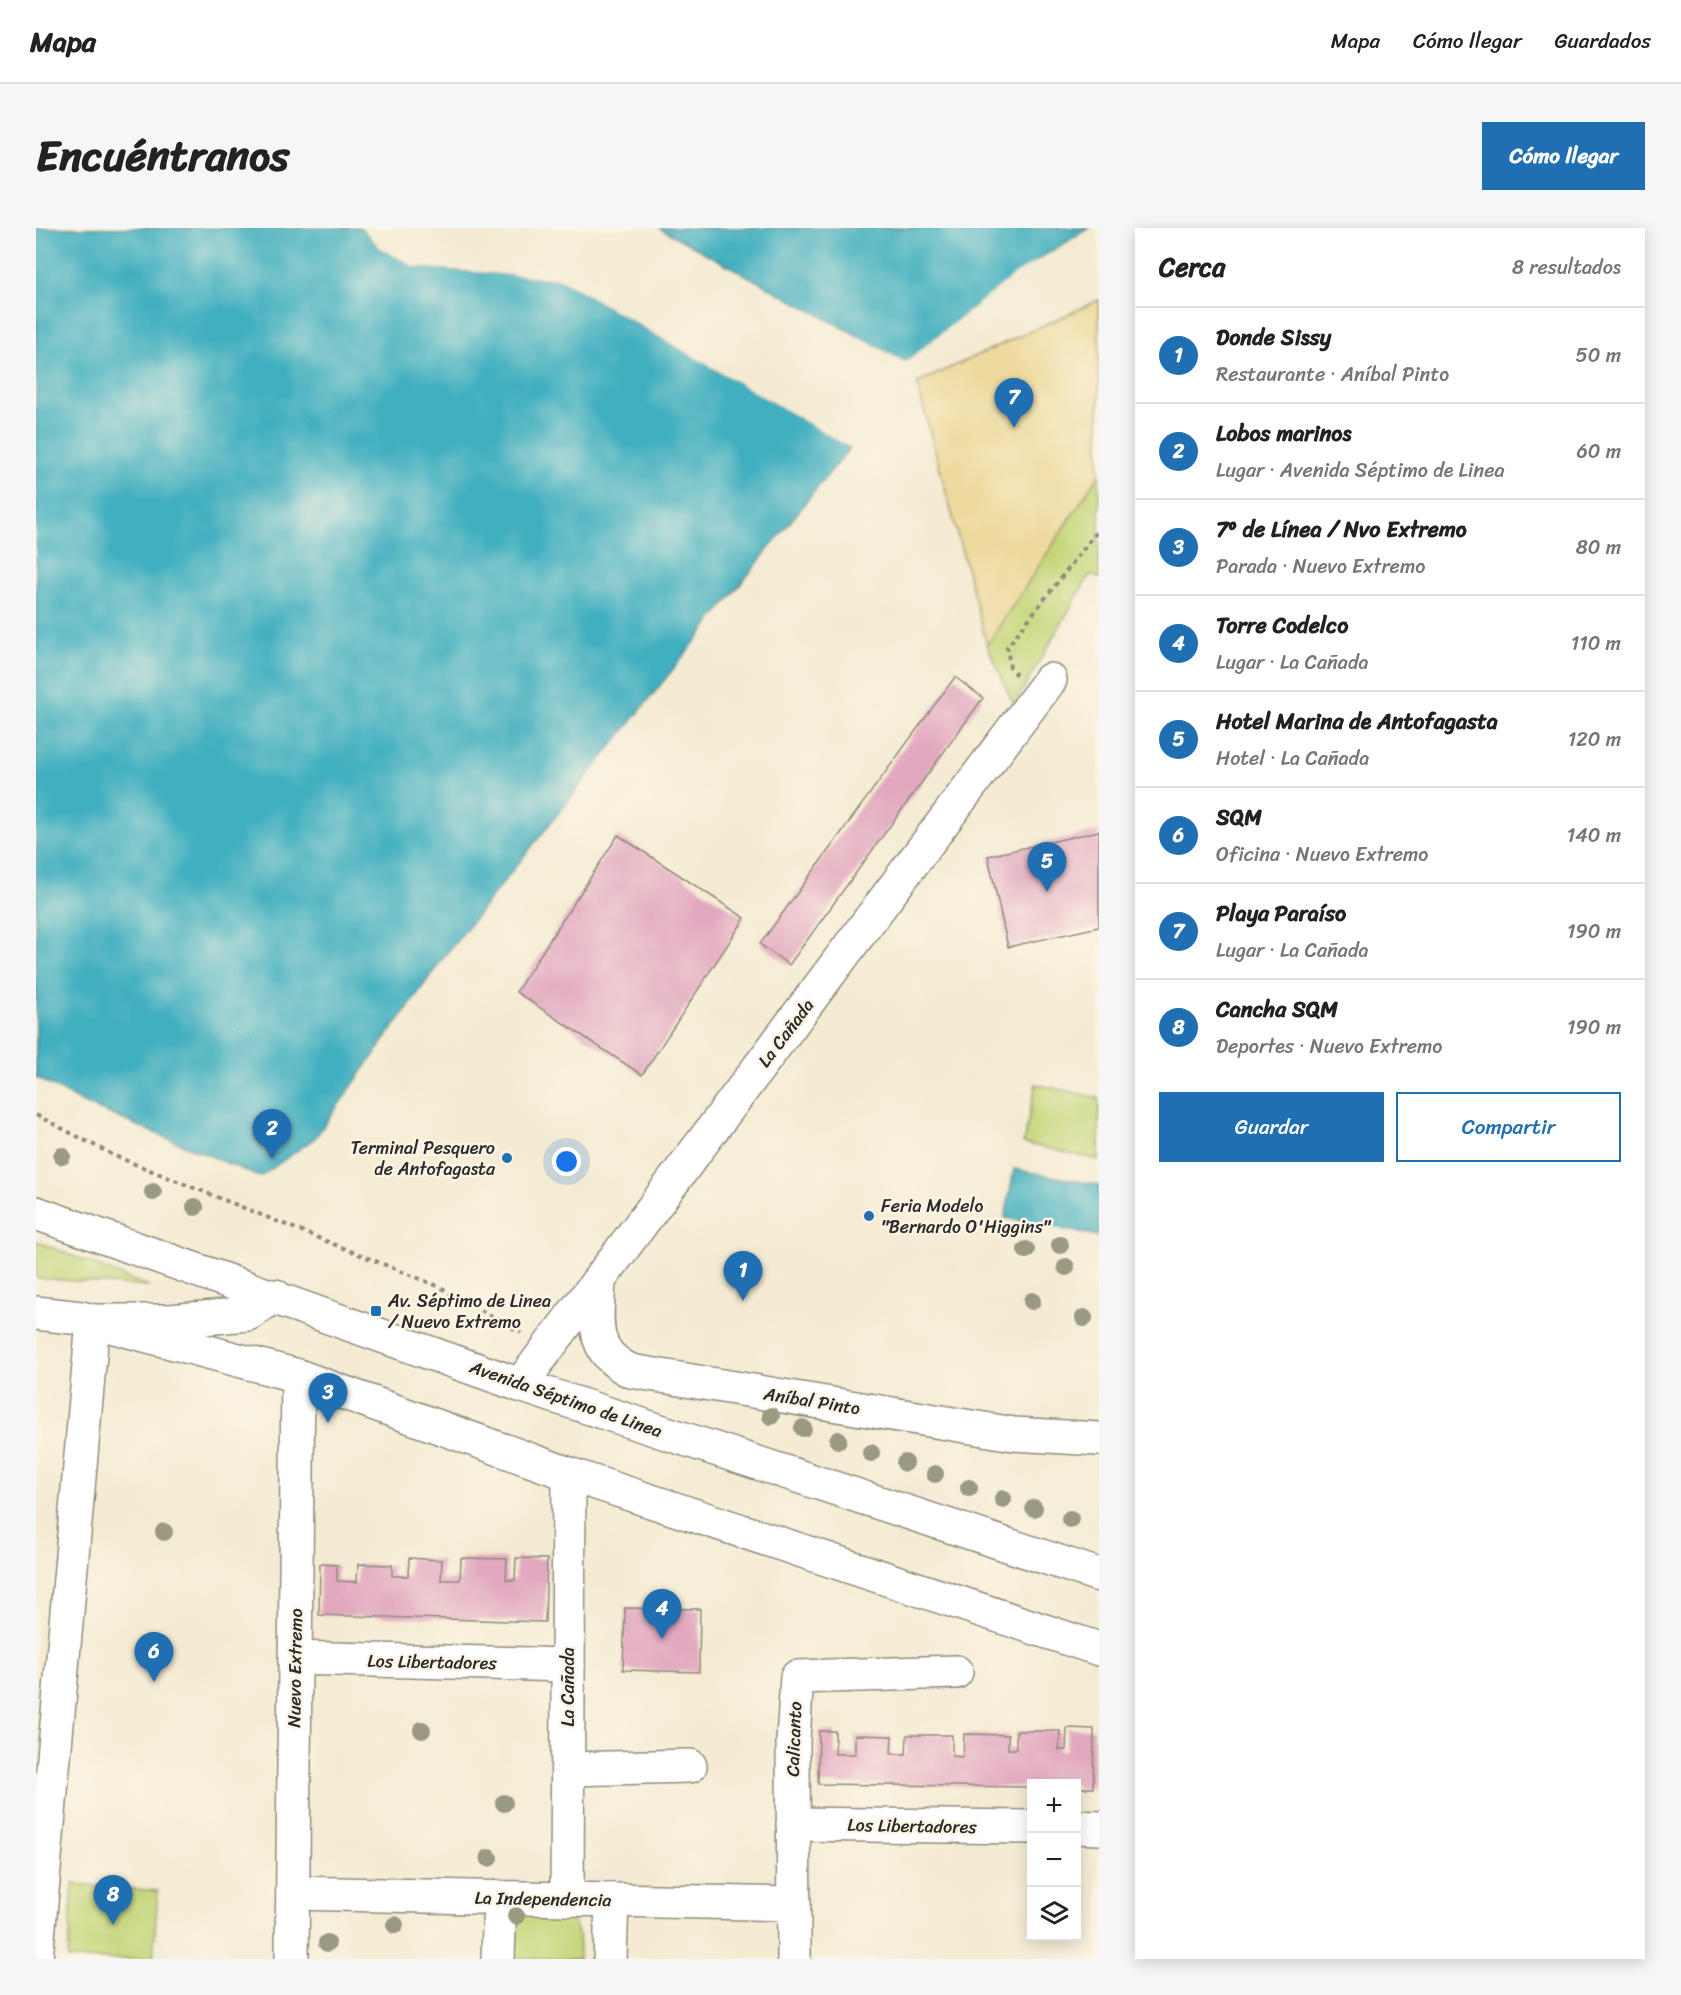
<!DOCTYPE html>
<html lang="es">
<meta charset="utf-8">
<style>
:root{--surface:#fff;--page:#f6f6f6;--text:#222;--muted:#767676;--line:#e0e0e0;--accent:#1f6fb2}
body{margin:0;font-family:Sriracha,sans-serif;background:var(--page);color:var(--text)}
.controls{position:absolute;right:18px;bottom:18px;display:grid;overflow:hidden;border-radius:0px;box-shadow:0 3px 15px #0003}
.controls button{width:54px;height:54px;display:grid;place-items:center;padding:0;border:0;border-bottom:2px solid var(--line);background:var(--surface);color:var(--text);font:30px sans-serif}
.you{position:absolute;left:531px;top:934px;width:21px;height:21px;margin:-15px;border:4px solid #fff;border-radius:50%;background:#1a73e8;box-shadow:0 0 0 9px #1a73e833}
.badge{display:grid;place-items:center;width:39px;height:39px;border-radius:50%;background:var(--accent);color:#fff;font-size:20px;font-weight:700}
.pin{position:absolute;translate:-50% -50px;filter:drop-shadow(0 2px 3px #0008)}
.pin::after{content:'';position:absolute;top:32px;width:21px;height:18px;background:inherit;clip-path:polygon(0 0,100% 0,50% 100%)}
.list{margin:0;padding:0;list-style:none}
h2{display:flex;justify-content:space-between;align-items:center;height:78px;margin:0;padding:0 24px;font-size:26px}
h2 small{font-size:20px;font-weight:400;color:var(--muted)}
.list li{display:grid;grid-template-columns:39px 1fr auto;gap:18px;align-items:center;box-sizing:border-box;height:96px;padding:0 24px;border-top:2px solid var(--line)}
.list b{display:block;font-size:22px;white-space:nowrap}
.list p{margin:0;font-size:20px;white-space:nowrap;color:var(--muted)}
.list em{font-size:20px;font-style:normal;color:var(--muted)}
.actions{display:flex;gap:12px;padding:18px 24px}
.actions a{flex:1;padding:14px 0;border:2px solid var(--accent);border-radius:0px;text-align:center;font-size:21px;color:var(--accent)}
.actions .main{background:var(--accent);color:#fff}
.icon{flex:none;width:33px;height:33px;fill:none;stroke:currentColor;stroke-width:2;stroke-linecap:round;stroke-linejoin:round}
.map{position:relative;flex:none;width:1063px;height:1731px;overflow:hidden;border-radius:0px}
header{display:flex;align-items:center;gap:36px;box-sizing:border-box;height:84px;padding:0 30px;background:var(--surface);border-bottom:2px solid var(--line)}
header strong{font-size:28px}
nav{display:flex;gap:33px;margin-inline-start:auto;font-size:21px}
.intro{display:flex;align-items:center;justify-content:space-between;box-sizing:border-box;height:144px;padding:0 36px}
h1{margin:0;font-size:42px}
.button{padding:15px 27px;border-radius:0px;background:var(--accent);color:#fff;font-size:21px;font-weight:700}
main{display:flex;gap:36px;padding:0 36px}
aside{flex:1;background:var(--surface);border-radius:0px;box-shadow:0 3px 15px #0003}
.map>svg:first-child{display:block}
.green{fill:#c4d577;stroke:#788051;stroke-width:1.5}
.sand{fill:#eeda9e;stroke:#8c8264;stroke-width:1.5}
.water{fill:#41afbf;stroke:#366d75;stroke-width:1.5}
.pier{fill:#f4ebd2}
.building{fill:#e2a8bf}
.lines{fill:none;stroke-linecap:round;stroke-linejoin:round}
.minor-casing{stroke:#908b7e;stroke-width:36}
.highway-casing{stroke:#908b7e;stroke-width:36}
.path{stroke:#908b7e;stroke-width:4;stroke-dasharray:4.5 4.5;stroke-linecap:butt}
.minor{stroke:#fff;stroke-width:33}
.highway{stroke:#fff;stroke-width:33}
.tree{fill:#9a9981}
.poi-dot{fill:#1f6fb2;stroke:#fcf5e5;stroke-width:2}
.labels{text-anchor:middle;stroke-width:5;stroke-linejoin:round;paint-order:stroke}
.street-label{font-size:18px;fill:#2b2b2b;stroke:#fcf5e5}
.poi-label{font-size:18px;fill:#2b2b2b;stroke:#fcf5e5;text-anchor:start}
</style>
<header>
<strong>Mapa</strong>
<nav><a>Mapa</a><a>Cómo llegar</a><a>Guardados</a></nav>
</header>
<div class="intro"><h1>Encuéntranos</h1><a class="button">Cómo llegar</a></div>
<main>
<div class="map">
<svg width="1063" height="1731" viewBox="0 0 1063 1731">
<rect width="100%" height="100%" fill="#fcf5e5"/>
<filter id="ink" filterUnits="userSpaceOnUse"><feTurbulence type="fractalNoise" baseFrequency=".0167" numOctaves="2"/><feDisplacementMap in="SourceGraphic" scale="12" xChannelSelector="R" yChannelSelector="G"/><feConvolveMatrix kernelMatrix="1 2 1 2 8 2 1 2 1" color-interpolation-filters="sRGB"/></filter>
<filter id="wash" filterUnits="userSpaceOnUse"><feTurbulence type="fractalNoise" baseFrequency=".008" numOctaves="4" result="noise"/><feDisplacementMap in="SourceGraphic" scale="24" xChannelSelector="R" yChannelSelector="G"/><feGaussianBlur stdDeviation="1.35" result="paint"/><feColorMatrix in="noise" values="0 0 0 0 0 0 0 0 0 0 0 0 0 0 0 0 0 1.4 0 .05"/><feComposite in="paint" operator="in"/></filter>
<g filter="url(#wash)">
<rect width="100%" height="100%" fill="#f4ebd2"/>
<!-- green -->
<g class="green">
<path d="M 1063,246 L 1063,350 L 1054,346 L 978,477 L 951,417 Z"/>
<path d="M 1000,856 L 1063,870 L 1063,932 L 987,915 Z"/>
<path d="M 0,1013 L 113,1059 L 0,1050 Z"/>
<path d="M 37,1656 L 122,1663 L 117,1731 L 32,1731 Z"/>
<path d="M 521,1678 C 544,1695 543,1704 543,1731 L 466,1731 L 472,1686 Z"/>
</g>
<!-- sand -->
<path class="sand" d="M 1063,72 L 1063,246 L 951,417 L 881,155 Z"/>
<!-- water -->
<g class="water">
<path d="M 0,0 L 326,0 L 344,20 L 379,39 L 524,51 L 814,219 L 407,730 L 279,910 L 224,949 L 45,874 L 0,849 Z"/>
<path d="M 623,0 L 1053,0 L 979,47 L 869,134 Z"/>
<path d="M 978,941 L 1063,957 L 1063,1008 L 969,990 Z"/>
</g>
<!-- pier -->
<g class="pier">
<path d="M 326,0 L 330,0 L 346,17 L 380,36 L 526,49 L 815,217 L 813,219 L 524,51 L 379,39 L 344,20 Z"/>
<path d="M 620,0 L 869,134 L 979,46 L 1056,0 L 981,49 L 870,137 Z"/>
</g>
<g id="blocks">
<!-- building -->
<g class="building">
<path d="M 919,449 L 947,470 L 753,737 L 724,716 Z"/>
<path d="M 1063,603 L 1063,699 L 972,719 L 952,628 Z"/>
<path d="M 582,607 L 709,690 L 606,847 L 480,764 Z"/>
<path d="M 373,1330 L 406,1332 L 405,1352 L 424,1352 L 425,1330 L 471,1331 L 470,1352 L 479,1352 L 480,1330 L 511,1331 L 509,1394 L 283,1387 L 284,1336 L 301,1337 L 301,1353 L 321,1354 L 322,1336 L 356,1337 L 356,1348 L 372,1348 Z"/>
<path d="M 589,1380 L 664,1381 L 663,1444 L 587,1442 Z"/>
<path d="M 1031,1500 L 1058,1501 L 1057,1560 L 1040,1560 L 1040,1556 L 996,1556 L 996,1559 L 782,1556 L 783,1503 L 799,1503 L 799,1526 L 819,1526 L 819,1507 L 856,1508 L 855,1526 L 870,1526 L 871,1507 L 916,1507 L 916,1528 L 927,1529 L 928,1506 L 972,1507 L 972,1521 L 980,1521 L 980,1503 L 1024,1503 L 1023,1522 L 1030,1522 Z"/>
</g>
</g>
</g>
<g filter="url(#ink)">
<use href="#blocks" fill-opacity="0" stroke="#908b7e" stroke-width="1.5"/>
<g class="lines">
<defs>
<g id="minor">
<path d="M 563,1053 C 561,1092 553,1124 595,1143 L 978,1206 L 1063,1211"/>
<path d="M 484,1157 L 1014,452"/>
<path d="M 259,1430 L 532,1437"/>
<path d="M 532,1541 L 654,1538"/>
<path d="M 757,1596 L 996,1599"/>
<path d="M 1040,1599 L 1063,1600"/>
<path d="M 257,1665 L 758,1676"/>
<path d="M 531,1671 L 533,1246"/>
<path d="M 0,1731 L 57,1093 L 134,1093 L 212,1086 L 239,1068"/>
<path d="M 256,1731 L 262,1148"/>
<path d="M 462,1731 L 464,1670"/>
<path d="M 574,1731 L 576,1672"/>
<path d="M 758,1731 L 757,1512 L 761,1449 L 920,1444"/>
</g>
<g id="highway">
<path d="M 0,985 L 484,1157 L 1063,1347"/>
<path d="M 0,1085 L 45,1090 L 262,1148 L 533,1246 L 1063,1421"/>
</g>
</defs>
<!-- minor casing -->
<use href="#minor" class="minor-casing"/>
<!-- highway casing -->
<use href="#highway" class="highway-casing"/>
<!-- path -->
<g class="path">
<path d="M 980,447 L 974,439 L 971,419 L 1063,301"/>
<path d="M 0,887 L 79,928 L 404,1059 L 485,1105"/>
</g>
<!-- minor -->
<use href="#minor" class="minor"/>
<!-- highway -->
<use href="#highway" class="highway"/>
</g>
<!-- trees -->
<g class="tree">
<circle cx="26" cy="928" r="9"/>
<circle cx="117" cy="964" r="9"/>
<circle cx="159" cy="979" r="9"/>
<circle cx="1024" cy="1017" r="9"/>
<circle cx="990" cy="1022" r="9"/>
<circle cx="1030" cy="1039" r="9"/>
<circle cx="996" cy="1073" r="9"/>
<circle cx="1048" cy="1090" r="9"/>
<circle cx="735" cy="1188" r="9"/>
<circle cx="767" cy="1200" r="9"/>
<circle cx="802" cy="1212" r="9"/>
<circle cx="835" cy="1225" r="9"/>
<circle cx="869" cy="1235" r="9"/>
<circle cx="899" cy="1246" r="9"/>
<circle cx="933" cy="1260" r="9"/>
<circle cx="967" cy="1271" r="9"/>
<circle cx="998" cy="1280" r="9"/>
<circle cx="1034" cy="1291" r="9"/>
<circle cx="128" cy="1304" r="9"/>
<circle cx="386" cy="1502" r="9"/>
<circle cx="468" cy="1575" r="9"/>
<circle cx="453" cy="1630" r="9"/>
<circle cx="480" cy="1688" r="9"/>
<circle cx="359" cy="1697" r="9"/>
<circle cx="291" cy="1715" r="9"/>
</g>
</g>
<!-- markers -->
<g class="poi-dot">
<circle cx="471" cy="930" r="6"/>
<circle cx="833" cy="988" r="6"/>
<rect x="334" y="1077" width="12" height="12" rx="3"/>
</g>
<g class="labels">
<!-- street labels -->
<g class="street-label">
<text transform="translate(750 805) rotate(-53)" y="6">La Cañada</text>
<text transform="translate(530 1171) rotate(19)" y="6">Avenida Séptimo de Linea</text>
<text transform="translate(776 1173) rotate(9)" y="6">Aníbal Pinto</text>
<text transform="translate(396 1434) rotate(1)" y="6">Los Libertadores</text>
<text transform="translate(259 1440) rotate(-89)" y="6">Nuevo Extremo</text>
<text transform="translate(532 1459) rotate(-90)" y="6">La Cañada</text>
<text transform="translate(758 1511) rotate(-88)" y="6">Calicanto</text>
<text transform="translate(876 1598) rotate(1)" y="6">Los Libertadores</text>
<text transform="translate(507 1671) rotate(1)" y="6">La Independencia</text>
</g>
<!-- poi labels -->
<g class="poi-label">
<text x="459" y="926" text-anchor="end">Terminal Pesquero<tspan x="459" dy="21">de Antofagasta</tspan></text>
<text x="845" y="984">Feria Modelo<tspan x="845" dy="21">"Bernardo O'Higgins"</tspan></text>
<text x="352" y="1079">Av. Séptimo de Linea<tspan x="352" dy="21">/ Nuevo Extremo</tspan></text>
</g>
</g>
</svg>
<div class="controls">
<button>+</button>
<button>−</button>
<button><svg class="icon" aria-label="layers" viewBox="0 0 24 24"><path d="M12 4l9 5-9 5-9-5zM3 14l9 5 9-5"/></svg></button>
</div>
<div class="you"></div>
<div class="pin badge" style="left:707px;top:1073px">1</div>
<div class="pin badge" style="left:236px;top:931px">2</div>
<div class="pin badge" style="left:292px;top:1195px">3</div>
<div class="pin badge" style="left:626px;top:1411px">4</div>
<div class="pin badge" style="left:1011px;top:664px">5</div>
<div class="pin badge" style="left:118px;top:1454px">6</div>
<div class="pin badge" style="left:978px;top:200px">7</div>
<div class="pin badge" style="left:77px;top:1697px">8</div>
</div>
<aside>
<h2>Cerca<small>8 resultados</small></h2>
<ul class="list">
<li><span class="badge">1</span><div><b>Donde Sissy</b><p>Restaurante · Aníbal Pinto</p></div><em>50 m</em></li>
<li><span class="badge">2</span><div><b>Lobos marinos</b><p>Lugar · Avenida Séptimo de Linea</p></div><em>60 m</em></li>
<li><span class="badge">3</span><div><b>7º de Línea / Nvo Extremo</b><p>Parada · Nuevo Extremo</p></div><em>80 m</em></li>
<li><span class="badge">4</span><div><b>Torre Codelco</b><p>Lugar · La Cañada</p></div><em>110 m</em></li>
<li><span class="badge">5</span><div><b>Hotel Marina de Antofagasta</b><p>Hotel · La Cañada</p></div><em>120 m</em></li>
<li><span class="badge">6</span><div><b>SQM</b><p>Oficina · Nuevo Extremo</p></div><em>140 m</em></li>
<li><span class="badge">7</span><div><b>Playa Paraíso</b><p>Lugar · La Cañada</p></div><em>190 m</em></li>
<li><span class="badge">8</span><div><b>Cancha SQM</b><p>Deportes · Nuevo Extremo</p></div><em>190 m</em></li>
</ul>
<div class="actions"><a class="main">Guardar</a><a>Compartir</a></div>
</aside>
</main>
